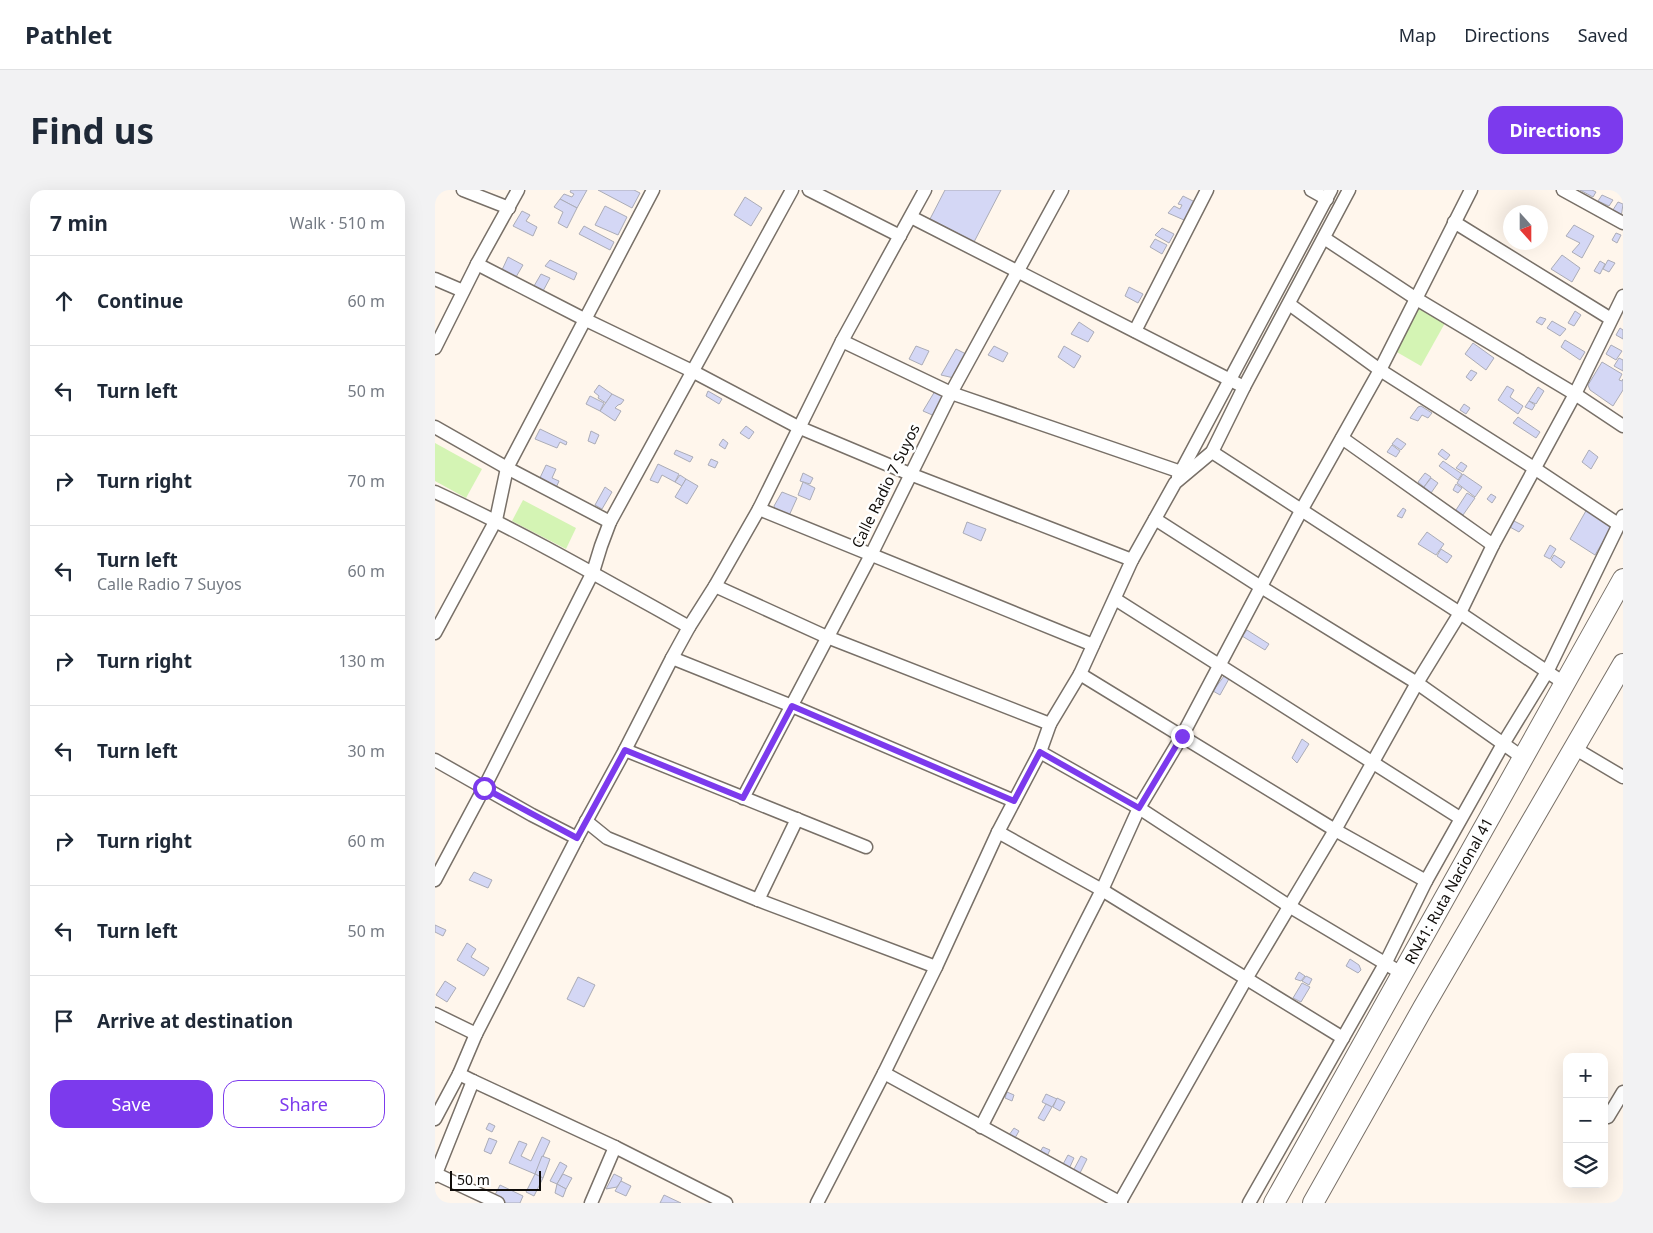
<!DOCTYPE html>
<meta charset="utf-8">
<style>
:root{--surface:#fff;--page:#f2f2f3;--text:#1f2937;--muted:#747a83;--line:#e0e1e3;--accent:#7c3aed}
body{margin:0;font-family:"Noto Sans",sans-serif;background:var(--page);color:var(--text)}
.controls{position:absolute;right:15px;bottom:15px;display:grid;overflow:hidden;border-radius:10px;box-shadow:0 5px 20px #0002}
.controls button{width:45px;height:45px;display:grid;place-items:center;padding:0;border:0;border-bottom:1px solid var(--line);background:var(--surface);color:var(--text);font:25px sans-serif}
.compass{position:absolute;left:1068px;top:15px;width:45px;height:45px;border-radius:50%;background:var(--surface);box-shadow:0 5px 20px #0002;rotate:159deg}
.scale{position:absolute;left:15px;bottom:12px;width:91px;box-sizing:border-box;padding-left:5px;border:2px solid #100d0a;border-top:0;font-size:14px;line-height:18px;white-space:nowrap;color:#100d0a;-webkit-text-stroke:4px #fff;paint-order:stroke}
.stop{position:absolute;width:15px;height:15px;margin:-11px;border:4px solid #7c3aed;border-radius:50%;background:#fff}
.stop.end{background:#7c3aed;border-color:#fff;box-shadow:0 1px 5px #0008}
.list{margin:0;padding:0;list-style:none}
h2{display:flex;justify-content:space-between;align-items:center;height:65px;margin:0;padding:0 20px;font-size:21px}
h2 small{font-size:16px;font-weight:400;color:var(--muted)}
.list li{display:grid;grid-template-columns:32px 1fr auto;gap:15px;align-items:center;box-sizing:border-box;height:90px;padding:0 20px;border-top:1px solid var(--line)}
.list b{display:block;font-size:19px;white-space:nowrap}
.list p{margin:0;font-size:16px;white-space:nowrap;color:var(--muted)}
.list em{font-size:16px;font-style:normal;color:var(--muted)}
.actions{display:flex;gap:10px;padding:15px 20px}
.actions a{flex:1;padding:11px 0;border:1px solid var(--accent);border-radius:15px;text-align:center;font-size:18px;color:var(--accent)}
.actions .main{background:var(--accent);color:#fff}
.icon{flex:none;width:28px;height:28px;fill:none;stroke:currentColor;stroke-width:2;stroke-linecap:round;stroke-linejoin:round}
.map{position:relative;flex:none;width:1188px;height:1013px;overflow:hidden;border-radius:15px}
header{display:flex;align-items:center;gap:30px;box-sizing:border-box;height:70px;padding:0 25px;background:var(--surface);border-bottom:1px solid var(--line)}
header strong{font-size:24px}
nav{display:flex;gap:28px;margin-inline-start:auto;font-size:18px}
.intro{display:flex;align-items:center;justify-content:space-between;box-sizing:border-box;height:120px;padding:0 30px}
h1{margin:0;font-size:35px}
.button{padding:12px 22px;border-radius:15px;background:var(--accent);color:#fff;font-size:18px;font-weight:700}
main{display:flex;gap:30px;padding:0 30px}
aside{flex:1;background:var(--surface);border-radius:15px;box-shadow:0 5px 20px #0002}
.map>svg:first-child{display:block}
.green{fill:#d4f4b4}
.building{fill:#d4d7f5;stroke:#abacb7}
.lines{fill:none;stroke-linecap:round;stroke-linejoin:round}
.street-casing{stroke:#787068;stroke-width:15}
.primary-casing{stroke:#787068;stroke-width:22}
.street{stroke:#fff;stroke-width:12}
.primary{stroke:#fff;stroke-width:20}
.route{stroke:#7c3aed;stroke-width:6}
.labels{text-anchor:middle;stroke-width:5;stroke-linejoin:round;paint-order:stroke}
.street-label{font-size:15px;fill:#100d0a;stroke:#fff}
</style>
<header>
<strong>Pathlet</strong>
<nav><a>Map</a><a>Directions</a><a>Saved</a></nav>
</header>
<div class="intro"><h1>Find us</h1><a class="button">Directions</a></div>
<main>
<aside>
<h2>7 min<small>Walk · 510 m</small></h2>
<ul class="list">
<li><svg class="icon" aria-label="ahead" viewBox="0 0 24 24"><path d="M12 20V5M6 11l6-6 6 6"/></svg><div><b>Continue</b></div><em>60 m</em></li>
<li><svg class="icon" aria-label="left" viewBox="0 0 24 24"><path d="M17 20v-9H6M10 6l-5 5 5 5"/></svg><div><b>Turn left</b></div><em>50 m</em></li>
<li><svg class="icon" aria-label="right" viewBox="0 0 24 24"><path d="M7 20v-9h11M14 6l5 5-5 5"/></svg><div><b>Turn right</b></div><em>70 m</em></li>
<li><svg class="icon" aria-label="left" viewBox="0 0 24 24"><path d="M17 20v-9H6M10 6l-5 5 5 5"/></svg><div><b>Turn left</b><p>Calle Radio 7 Suyos</p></div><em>60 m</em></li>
<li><svg class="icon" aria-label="right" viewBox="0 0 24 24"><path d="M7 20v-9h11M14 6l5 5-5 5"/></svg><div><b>Turn right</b></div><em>130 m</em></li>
<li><svg class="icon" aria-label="left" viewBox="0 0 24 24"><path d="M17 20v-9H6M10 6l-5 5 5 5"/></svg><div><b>Turn left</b></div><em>30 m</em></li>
<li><svg class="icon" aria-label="right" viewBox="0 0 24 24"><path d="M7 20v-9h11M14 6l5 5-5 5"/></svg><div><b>Turn right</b></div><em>60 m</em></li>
<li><svg class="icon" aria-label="left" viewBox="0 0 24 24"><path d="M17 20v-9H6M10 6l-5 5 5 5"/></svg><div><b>Turn left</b></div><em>50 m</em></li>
<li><svg class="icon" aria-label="arrive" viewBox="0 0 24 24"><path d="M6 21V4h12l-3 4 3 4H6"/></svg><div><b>Arrive at destination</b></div></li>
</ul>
<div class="actions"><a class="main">Save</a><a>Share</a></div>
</aside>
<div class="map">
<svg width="1188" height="1013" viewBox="0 0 1188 1013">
<rect width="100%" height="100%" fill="#fff6ec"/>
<!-- green -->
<g class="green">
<path d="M 984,118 L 1010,133 L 986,176 L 960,161 Z"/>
<path d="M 0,253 L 47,279 L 31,308 L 0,291 Z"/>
<path d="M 88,310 L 141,338 L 131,359 L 77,331 Z"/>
</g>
<!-- building -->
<g class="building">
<path d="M 136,0 L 152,0 L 142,18 L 125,9 L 129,4 L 137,7 L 139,4 L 135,2 Z"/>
<path d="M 163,0 L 199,0 L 205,3 L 197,18 Z"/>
<path d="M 510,0 L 566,0 L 539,52 L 495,29 Z"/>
<path d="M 1145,0 L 1157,0 L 1161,2 L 1158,7 Z"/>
<path d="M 1167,5 L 1178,10 L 1174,16 L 1163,11 Z"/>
<path d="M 748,6 L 760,12 L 749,30 L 733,23 L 739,16 L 745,19 L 747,15 L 743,14 Z"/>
<path d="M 310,7 L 327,18 L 316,36 L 299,25 Z"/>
<path d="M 125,9 L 142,18 L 132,38 L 123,33 L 128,22 L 119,17 Z"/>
<path d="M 1183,12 L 1188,14 L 1186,28 L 1176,23 Z"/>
<path d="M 170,16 L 192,27 L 183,45 L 160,35 Z"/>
<path d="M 87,21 L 95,25 L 91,31 L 102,37 L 98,46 L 78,36 Z"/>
<path d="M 1139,35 L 1159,46 L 1147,68 L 1137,62 L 1145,53 L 1131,46 Z"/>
<path d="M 149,36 L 179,52 L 175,60 L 144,44 Z"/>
<path d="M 727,38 L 739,44 L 734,53 L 720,45 Z"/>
<path d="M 1181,43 L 1186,45 L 1182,53 L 1177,50 Z"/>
<path d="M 720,49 L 732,55 L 727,64 L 715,57 Z"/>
<path d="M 1127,65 L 1145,78 L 1137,92 L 1116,79 Z"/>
<path d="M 73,67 L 88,75 L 81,87 L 67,80 Z"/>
<path d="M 115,70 L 142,83 L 139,90 L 110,76 Z"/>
<path d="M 1173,70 L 1180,73 L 1174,82 L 1168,79 Z"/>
<path d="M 1165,71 L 1170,74 L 1165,84 L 1159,81 Z"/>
<path d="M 106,84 L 115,88 L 108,101 L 99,96 Z"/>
<path d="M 694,97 L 708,104 L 703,113 L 690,106 Z"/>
<path d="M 1140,121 L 1146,125 L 1139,136 L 1133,133 Z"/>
<path d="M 1105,127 L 1111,129 L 1107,135 L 1101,132 Z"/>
<path d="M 1117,131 L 1131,139 L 1125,146 L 1112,138 Z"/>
<path d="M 644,132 L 659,142 L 653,152 L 636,144 Z"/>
<path d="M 1185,138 L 1188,140 L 1188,149 L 1181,145 Z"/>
<path d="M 1130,150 L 1150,162 L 1145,170 L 1126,157 Z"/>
<path d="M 1038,153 L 1059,168 L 1051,180 L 1030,164 Z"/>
<path d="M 1176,155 L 1187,161 L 1181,170 L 1171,164 Z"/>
<path d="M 481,156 L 494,161 L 487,175 L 474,169 Z"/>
<path d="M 559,156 L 573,163 L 568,172 L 553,165 Z"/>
<path d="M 629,156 L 646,166 L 639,178 L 623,167 Z"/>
<path d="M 521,159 L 533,165 L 519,188 L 506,185 Z"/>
<path d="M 1184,168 L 1188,170 L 1188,181 L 1179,176 Z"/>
<path d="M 1167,172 L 1187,184 L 1184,190 L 1187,191 L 1188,189 L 1188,200 L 1178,216 L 1155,200 L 1153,195 Z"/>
<path d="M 1036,180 L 1042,183 L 1036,191 L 1031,187 Z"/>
<path d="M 164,195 L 177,204 L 171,213 L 163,208 L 164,206 L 159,202 Z"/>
<path d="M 1072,196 L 1079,200 L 1075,207 L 1088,216 L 1083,224 L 1063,210 Z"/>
<path d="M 1103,197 L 1109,201 L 1101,214 L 1094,211 Z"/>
<path d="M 273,201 L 287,209 L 284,214 L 271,206 Z"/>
<path d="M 500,201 L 511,204 L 502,227 L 488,221 Z"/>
<path d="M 177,204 L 189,210 L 186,214 L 183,215 L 180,218 L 186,221 L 180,231 L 165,221 Z"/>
<path d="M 155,206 L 169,213 L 165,221 L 151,214 Z"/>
<path d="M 1094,211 L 1100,215 L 1097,220 L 1090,217 Z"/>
<path d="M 1029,214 L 1035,218 L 1031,224 L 1025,220 Z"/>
<path d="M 986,216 L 997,223 L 993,228 L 987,225 L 983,231 L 975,228 L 983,217 Z"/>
<path d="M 1083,227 L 1105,242 L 1101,248 L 1078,233 Z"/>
<path d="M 311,236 L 319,242 L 314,249 L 305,243 Z"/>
<path d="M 105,239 L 132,252 L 131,255 L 125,252 L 122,258 L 100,249 Z"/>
<path d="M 156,241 L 164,245 L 160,254 L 153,251 Z"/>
<path d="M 962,248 L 971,254 L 966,260 L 957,254 Z"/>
<path d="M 288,249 L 293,253 L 290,259 L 284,255 Z"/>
<path d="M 957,255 L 965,261 L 961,267 L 952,262 Z"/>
<path d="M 1007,259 L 1015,265 L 1011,270 L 1003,264 Z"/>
<path d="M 241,260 L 258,267 L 255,272 L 239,264 Z"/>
<path d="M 1154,260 L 1163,267 L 1156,279 L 1147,272 Z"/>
<path d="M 276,269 L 283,272 L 280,278 L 273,275 Z"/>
<path d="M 1008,271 L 1027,284 L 1023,290 L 1004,276 Z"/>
<path d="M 1026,272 L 1032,276 L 1028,282 L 1021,278 Z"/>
<path d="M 223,274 L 244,284 L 240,292 L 227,285 L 223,293 L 215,290 Z"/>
<path d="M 111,275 L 121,279 L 117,288 L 124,291 L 121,298 L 104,290 Z"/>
<path d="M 368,283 L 378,288 L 375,294 L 365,291 Z"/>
<path d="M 990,283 L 996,287 L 989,297 L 983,292 Z"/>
<path d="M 1028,284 L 1047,297 L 1040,307 L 1022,293 Z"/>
<path d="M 245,285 L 251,289 L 247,296 L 240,292 Z"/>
<path d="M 996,288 L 1003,293 L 996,303 L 989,297 Z"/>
<path d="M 251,289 L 263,296 L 252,314 L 240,307 Z"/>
<path d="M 368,292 L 380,298 L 375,310 L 363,305 Z"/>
<path d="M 1021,294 L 1027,298 L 1023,303 L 1018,300 Z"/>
<path d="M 170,297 L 177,302 L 167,319 L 160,315 Z"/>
<path d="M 347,302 L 362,308 L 353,328 L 341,322 L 339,316 Z"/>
<path d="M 1032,303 L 1040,308 L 1028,325 L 1021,320 Z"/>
<path d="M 1056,304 L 1061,307 L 1057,313 L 1052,309 Z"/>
<path d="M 968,318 L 971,320 L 967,328 L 962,326 Z"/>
<path d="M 1152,319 L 1174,334 L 1176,338 L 1160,365 L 1135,349 Z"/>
<path d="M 1077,330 L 1089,336 L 1084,342 L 1073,336 Z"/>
<path d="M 532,332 L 551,339 L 546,351 L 528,343 Z"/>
<path d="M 992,342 L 1009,354 L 1001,365 L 983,354 Z"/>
<path d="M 1115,355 L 1121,359 L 1115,369 L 1109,366 Z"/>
<path d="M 1006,359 L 1017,366 L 1012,373 L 1002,366 Z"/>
<path d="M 1119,365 L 1130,372 L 1126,378 L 1116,370 Z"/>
<path d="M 812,440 L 834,454 L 830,460 L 807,446 Z"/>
<path d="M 789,486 L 795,487 L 785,505 L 778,501 Z"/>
<path d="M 867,549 L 874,554 L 862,573 L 857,568 Z"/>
<path d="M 39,682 L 57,690 L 53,698 L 34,690 Z"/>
<path d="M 0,735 L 11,740 L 8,746 L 0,742 Z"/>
<path d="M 32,753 L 41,759 L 36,767 L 54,778 L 49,786 L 22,770 Z"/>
<path d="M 915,769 L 924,775 L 926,780 L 923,783 L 911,776 Z"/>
<path d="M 864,782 L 870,786 L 866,791 L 860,789 Z"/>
<path d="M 871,786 L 877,789 L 874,795 L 867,791 Z"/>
<path d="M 143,787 L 160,795 L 149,817 L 132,809 Z"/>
<path d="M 10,791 L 21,798 L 12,812 L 1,805 Z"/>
<path d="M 867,793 L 875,797 L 866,812 L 858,808 Z"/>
<path d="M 572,902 L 579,905 L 577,911 L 570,908 Z"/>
<path d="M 611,904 L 622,909 L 617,917 L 607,912 Z"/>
<path d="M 622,908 L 630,912 L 625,921 L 618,917 Z"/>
<path d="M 611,914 L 617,917 L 609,931 L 603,928 Z"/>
<path d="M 54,933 L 60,936 L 57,942 L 51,939 Z"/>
<path d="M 579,938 L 584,941 L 580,948 L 574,945 Z"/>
<path d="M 107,947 L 115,951 L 100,984 L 74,973 L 84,951 L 92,954 L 86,966 L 96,971 Z"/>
<path d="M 54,948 L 62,951 L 56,964 L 49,961 Z"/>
<path d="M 608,957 L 615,960 L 612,966 L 605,962 Z"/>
<path d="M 633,965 L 639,968 L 634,979 L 627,976 Z"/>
<path d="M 107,966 L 115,969 L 108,988 L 100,984 Z"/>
<path d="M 646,966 L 652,969 L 644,985 L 638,981 Z"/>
<path d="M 125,972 L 132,976 L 122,994 L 115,991 Z"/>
<path d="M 100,984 L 108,988 L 99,1006 L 91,1002 Z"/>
<path d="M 128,984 L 137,988 L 131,999 L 122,994 Z"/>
<path d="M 179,984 L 187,988 L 186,991 L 182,997 L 171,999 Z"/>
<path d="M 186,991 L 196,996 L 191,1006 L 180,1001 Z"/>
<path d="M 122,994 L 131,999 L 128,1007 L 120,1003 Z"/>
<path d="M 65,995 L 88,1006 L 85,1013 L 71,1013 L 59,1007 Z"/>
<path d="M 229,1005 L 246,1013 L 225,1013 Z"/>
</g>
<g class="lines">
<defs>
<g id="street">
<path d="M 28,0 L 74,18"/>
<path d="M 374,0 L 465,46"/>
<path d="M 876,0 L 892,9"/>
<path d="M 1128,0 L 1188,33"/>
<path d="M 476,27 L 809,197"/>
<path d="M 1019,32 L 1176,129"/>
<path d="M 889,48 L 980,108 L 1140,204 L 1188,236"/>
<path d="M 42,74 L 149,129 L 257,181 L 363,237 L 475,284 L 697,370"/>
<path d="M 0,89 L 28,101"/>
<path d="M 854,114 L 945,180 L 1099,278 L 1183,334"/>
<path d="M 700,141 L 772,0"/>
<path d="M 407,151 L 516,203 L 746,282"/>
<path d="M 0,158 L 42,74 L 83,0"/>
<path d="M 0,237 L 72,278 L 175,332"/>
<path d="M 907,248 L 1058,355"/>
<path d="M 777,262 L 1025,423 L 1129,493"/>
<path d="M 743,287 L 896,0"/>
<path d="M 0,302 C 87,342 170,390 254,437"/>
<path d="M 324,319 L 658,455"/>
<path d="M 720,329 L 826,397 L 982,493 L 1087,567"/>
<path d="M 280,396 L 392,447 L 615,534"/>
<path d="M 680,409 L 1025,628"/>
<path d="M 0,443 L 61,330 L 72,278 L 218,0"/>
<path d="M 237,468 L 357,516 L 579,611"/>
<path d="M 645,484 L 900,640 L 991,691 L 1068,554 L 1112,482 L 1188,326"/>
<path d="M 1139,558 L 1188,587"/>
<path d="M 190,560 L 431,657"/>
<path d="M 605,562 L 704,618 L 854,716 L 968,784"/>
<path d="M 0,570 L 97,625 L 142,648"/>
<path d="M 308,608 L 437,363 L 516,203 L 627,0"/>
<path d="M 151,631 L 172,648 L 323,710 L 501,777"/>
<path d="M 563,642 L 667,700 L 908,848"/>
<path d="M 0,690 L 49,598 L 158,382 L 166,356 L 175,332 L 357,0"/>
<path d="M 323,710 L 362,629"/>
<path d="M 0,824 L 41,844"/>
<path d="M 449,883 L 686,1013"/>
<path d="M 38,891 L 180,957 L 291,1013"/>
<path d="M 1173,927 L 1188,902"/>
<path d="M 0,929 L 24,884"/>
<path d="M 546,937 L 667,700 L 704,618 L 747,546 L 867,319 L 945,180 L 1036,0"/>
<path d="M 1,984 L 63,1013"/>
<path d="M 0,986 L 38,891 L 24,884 L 41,844 L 142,648 L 190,560 L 237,468 L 254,437 L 280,396 L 324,319 L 407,151 L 490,0"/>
<path d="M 685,1012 L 811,789 L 900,640 L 982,493 L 1025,423 L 1058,355 L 1140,204 L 1188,106"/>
<path d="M 156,1013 L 180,957"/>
<path d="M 382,1013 L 449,883 L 501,777 L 563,642 L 605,562 L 615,534 L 645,484 L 697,370 L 740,293 L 777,262 L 809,197 L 914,0"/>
<path d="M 814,1013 L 950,774 L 991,691"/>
</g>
<g id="primary">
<path d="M 839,1013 L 1188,389"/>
<path d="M 878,1013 L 988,818 L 1188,474"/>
</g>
</defs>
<!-- street casing -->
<use href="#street" class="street-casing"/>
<!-- primary casing -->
<use href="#primary" class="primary-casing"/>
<!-- street -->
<use href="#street" class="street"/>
<!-- primary -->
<use href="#primary" class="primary"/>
</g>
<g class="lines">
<!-- route -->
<path class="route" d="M 49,598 L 142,648 L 190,560 L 308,608 L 357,516 L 579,611 L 605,562 L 704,618 L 747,546"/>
</g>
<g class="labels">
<!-- street labels -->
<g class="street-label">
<text transform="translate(451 296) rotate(-64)" y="5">Calle Radio 7 Suyos</text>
<text transform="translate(1014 701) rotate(-61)" y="5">RN41: Ruta Nacional 41</text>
</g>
</g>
</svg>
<div class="controls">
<button>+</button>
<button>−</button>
<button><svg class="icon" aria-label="layers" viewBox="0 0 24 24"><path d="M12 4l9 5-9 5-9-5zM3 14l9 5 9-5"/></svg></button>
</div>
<svg class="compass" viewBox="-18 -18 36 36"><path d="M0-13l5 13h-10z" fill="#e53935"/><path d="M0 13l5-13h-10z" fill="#747a83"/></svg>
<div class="scale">50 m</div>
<div class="stop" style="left:49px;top:598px"></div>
<div class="stop end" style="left:747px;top:546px"></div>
</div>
</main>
